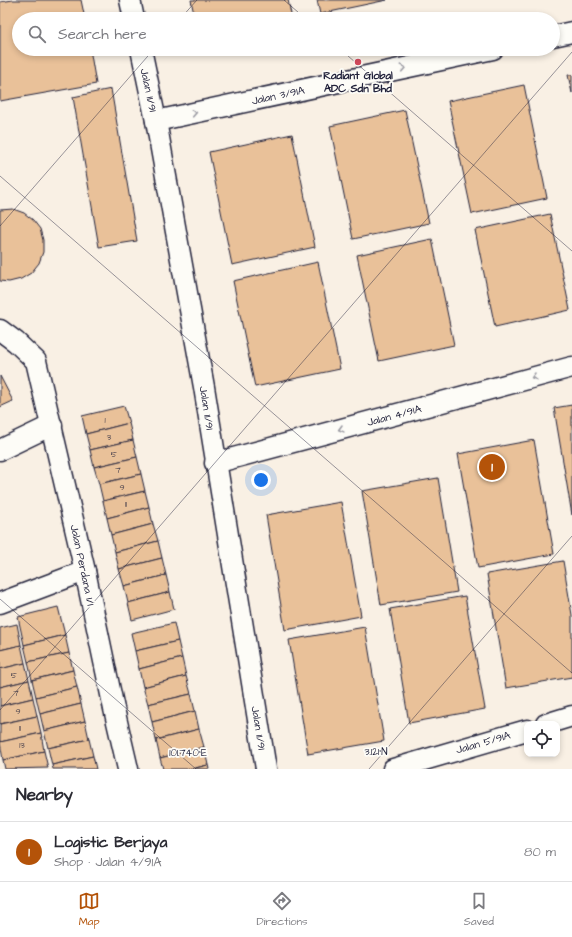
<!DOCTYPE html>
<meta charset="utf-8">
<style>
:root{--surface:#fff;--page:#f7f7f7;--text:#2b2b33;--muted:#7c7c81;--line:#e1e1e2;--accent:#b45309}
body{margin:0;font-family:"Architects Daughter",sans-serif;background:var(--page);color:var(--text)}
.controls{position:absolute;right:12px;bottom:12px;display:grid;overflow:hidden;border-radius:8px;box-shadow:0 2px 6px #0003}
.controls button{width:36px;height:36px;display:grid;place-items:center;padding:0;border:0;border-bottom:1px solid var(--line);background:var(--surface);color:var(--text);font:20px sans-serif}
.you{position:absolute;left:261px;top:480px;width:14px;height:14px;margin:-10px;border:3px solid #fff;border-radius:50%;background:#1a73e8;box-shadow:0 0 0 6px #1a73e833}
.badge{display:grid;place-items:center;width:26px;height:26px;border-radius:50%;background:var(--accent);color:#fff;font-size:13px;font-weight:700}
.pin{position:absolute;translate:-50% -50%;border:2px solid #fff;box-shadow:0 1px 4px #0006}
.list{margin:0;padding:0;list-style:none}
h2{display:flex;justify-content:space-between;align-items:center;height:52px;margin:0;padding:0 16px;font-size:17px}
h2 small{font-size:13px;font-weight:400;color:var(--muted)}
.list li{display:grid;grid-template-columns:26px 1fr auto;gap:12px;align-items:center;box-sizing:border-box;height:60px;padding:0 16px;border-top:1px solid var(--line)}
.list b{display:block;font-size:15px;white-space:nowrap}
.list p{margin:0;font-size:13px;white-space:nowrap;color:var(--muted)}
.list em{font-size:13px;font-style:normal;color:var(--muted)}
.icon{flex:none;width:22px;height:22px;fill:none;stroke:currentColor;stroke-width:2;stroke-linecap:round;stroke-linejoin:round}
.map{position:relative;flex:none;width:572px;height:769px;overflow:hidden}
.search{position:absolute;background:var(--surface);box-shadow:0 2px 6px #0003;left:12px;right:12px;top:12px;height:44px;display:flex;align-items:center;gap:10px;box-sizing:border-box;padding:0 14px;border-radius:22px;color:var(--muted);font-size:15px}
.sheet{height:112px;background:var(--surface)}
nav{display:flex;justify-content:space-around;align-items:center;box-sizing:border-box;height:56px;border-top:1px solid var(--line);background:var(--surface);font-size:11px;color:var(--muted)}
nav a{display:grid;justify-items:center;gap:2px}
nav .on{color:var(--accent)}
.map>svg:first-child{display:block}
.building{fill:#e9c199;stroke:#22223b}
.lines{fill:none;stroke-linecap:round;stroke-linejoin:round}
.minor-casing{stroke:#22223b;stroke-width:23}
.minor{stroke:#fdfcf7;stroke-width:20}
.oneway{stroke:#9a9aa2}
.ticks{fill:none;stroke:#22223b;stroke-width:1;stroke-opacity:0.45}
.poi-dot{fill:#d1495b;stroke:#fdfcf7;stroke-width:1.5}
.labels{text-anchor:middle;stroke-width:3.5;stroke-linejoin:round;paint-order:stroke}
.number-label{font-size:9px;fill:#544a52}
.poi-label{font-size:11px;font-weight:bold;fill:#22223b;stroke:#fdfcf7}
.street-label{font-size:11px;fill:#22223b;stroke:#fdfcf7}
.ticks-label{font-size:10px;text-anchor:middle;fill:#22223b;stroke:#fdfcf7;stroke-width:3.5;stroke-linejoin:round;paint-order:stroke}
</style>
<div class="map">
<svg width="572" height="769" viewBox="0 0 572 769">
<rect width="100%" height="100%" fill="#f9f0e4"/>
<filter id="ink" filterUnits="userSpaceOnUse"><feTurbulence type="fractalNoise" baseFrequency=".025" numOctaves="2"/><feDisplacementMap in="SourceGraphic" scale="8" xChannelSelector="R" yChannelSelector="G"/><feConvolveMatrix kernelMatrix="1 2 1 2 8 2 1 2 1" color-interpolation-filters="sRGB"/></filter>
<g filter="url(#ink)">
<!-- building -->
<g class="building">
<path d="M 13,0 L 81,0 L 85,19 L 19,19 L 19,49 L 90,49 L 96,84 L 0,101 L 0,2 Z"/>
<path d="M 191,0 L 288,0 L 292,19 L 195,19 Z"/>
<path d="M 317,0 L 387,0 L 320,14 Z"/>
<path d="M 568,75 L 572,75 L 572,93 Z"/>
<path d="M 524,85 L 547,198 L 472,214 L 448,101 Z"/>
<path d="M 111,89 L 137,241 L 99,247 L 73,97 Z"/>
<path d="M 405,110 L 429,223 L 353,239 L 330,126 Z"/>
<path d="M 292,134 L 315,247 L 232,265 L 209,152 Z"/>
<path d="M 13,209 L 24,213 L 33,220 L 40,229 L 43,240 L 43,252 L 39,263 L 31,273 L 21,279 L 9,282 L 0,281 L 0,210 Z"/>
<path d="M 550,214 L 570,310 L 495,327 L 475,230 Z"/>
<path d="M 432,239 L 454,345 L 379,361 L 357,255 Z"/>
<path d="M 318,262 L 340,369 L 255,387 L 233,281 Z"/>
<path d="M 0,376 L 13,401 L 0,407 Z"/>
<path d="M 572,405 L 572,515 L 554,408 Z"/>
<path d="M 124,406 L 129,423 L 86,434 L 82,416 Z"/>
<path d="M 129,423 L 133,440 L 90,450 L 86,434 Z"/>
<path d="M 133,440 L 137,457 L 94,467 L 90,450 Z"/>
<path d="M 534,440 L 554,554 L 478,568 L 458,454 Z"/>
<path d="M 137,457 L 141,474 L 99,484 L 94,467 Z"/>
<path d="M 141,474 L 145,491 L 103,501 L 99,484 Z"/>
<path d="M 438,478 L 457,592 L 381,605 L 362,491 Z"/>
<path d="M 145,491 L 149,507 L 107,518 L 103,501 Z"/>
<path d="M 341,502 L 361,616 L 285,630 L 266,515 Z"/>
<path d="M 149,507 L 153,524 L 111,535 L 107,518 Z"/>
<path d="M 153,524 L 158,541 L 115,552 L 111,535 Z"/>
<path d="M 158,541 L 162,558 L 119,569 L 115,552 Z"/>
<path d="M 162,558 L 166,575 L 124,586 L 119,569 Z"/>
<path d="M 563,561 L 572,615 L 572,677 L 506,688 L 487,574 Z"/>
<path d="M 166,575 L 170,592 L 128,603 L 124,586 Z"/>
<path d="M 170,592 L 174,609 L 132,620 L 128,603 Z"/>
<path d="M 465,596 L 485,709 L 409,723 L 390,609 Z"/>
<path d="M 58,607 L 65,635 L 24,645 L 18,617 Z"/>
<path d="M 174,623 L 178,641 L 135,651 L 131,633 Z"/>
<path d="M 17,624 L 21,645 L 0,650 L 0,628 Z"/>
<path d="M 365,627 L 384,741 L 308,754 L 289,640 Z"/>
<path d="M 65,635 L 69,653 L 28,662 L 24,645 Z"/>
<path d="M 178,641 L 182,658 L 139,669 L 135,651 Z"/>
<path d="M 21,645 L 25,663 L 0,669 L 0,650 Z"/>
<path d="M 69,653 L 73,670 L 32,680 L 28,662 Z"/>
<path d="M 182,658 L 186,676 L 143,687 L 139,669 Z"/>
<path d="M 25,663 L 29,680 L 0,687 L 0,669 Z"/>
<path d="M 73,670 L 77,687 L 36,697 L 32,680 Z"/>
<path d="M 186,676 L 191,694 L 148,704 L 143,687 Z"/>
<path d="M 29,680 L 33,698 L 0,706 L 0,687 Z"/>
<path d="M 77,687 L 81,704 L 40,714 L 36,697 Z"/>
<path d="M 191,694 L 195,711 L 152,722 L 148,704 Z"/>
<path d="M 33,698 L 37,716 L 0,724 L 0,706 Z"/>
<path d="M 81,704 L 85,721 L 44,731 L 40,714 Z"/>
<path d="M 195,711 L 199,729 L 156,740 L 152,722 Z"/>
<path d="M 37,716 L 41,733 L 0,742 L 0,724 Z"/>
<path d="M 85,721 L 89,739 L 48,748 L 44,731 Z"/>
<path d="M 199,729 L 204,747 L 160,758 L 156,740 Z"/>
<path d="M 41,733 L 44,751 L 3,760 L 0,742 Z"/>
<path d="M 89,739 L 93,756 L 52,765 L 48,748 Z"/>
<path d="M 204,747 L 208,765 L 191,769 L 163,769 L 160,758 Z"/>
<path d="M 44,751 L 48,768 L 5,769 L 3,760 Z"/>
<path d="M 93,756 L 96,769 L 53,769 L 52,765 Z"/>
<path d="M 208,765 L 209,769 L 191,769 Z"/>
</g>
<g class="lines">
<defs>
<g id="minor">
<path d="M 130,0 L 134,19"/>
<path d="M 553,36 L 572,32"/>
<path d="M 141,49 L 156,121 L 204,387 L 266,769"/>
<path d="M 156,121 L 493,49"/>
<path d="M 0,330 L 16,342 L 36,361 L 85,571 L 114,709 L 128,769"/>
<path d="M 0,450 L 52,425"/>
<path d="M 215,463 L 572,367"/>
<path d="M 0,603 L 85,571"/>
<path d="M 546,724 L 572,716"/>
<path d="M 393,769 L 527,730"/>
</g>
</defs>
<!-- minor casing -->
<use href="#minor" class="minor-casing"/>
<!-- minor -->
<use href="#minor" class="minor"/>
</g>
<!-- one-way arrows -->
<defs><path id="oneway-chevron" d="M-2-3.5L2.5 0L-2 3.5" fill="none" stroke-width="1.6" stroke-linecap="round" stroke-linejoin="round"/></defs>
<g class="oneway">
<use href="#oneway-chevron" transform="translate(403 68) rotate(-12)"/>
<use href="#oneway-chevron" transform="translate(194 113) rotate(-12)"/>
<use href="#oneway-chevron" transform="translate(534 377) rotate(165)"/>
<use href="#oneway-chevron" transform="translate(341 429) rotate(165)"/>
</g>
</g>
<!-- ticks -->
<path class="ticks" d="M 284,0 L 306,19M 180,19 L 197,0M 340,49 L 572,251M 0,176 L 572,673M 0,226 L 154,49M 0,599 L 196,769M 0,710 L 572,52M 369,769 L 572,536"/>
<!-- markers -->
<circle class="poi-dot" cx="358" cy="62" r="4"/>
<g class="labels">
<!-- number labels -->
<g class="number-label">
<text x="105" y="423">1</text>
<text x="109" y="440">3</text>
<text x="114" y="457">5</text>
<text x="118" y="473">7</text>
<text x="122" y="490">9</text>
<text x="126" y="507">11</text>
<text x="14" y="678">5</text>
<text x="16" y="696">7</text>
<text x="18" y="714">9</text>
<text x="20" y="731">11</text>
<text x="22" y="748">13</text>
</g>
<!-- poi labels -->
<g class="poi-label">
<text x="358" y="79">Radiant Global<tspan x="358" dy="13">ADC Sdn Bhd</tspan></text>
</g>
<!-- street labels -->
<g class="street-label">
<text transform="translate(149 90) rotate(78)" y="4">Jalan 11/91</text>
<text transform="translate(278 95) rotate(-12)" y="4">Jalan 3/91A</text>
<text transform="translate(207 408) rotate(81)" y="4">Jalan 11/91</text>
<text transform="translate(394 415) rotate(-15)" y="4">Jalan 4/91A</text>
<text transform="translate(83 565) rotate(78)" y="4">Jalan Perdana 1/1</text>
<text transform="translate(259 728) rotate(81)" y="4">Jalan 11/91</text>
<text transform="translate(483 742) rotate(-16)" y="4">Jalan 5/91A</text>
</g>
</g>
<g class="ticks-label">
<text x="376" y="755">3.121°N</text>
<text x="188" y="756">101.740°E</text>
</g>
</svg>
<div class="controls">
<button><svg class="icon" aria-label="locate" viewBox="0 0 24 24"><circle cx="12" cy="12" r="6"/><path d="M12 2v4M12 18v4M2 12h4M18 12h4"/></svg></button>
</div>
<div class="you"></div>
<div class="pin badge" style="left:492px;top:467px">1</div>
<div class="search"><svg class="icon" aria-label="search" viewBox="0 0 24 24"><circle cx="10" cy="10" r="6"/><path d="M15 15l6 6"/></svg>Search here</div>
</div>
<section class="sheet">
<h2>Nearby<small></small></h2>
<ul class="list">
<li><span class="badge">1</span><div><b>Logistic Berjaya</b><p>Shop · Jalan 4/91A</p></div><em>80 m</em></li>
</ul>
</section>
<nav>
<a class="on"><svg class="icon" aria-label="map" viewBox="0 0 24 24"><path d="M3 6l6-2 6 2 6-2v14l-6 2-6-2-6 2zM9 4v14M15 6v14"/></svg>Map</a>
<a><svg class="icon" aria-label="directions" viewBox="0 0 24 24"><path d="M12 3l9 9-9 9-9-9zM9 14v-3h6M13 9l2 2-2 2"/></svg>Directions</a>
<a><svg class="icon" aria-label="saved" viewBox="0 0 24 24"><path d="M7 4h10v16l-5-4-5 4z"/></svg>Saved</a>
</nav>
